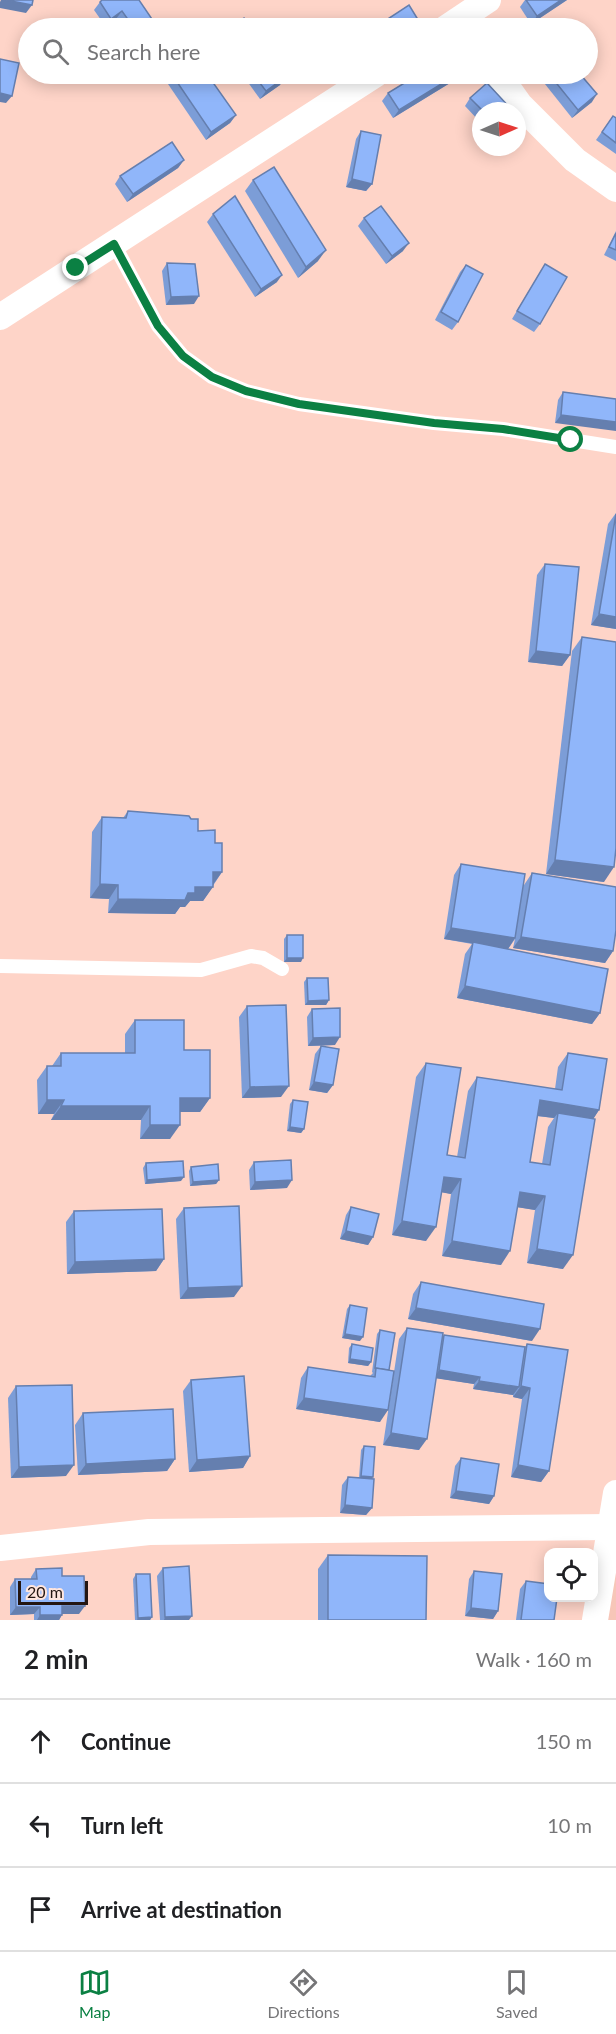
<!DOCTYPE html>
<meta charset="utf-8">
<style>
:root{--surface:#fff;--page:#f2f2f2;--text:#202124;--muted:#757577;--line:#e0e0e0;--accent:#0b8043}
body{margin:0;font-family:Lato,sans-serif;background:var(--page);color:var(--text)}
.controls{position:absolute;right:18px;bottom:18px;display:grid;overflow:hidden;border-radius:12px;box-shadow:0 3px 15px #0003}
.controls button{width:54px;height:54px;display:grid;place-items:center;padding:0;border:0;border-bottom:2px solid var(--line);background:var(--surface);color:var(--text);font:30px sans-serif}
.compass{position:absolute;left:472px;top:102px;width:54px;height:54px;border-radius:50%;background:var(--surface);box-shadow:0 3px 15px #0003;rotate:87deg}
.scale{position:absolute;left:18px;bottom:15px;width:70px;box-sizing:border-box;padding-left:6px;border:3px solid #241612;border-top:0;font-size:16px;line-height:21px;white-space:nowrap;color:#241612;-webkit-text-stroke:4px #ffe6de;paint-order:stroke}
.stop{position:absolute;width:18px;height:18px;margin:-14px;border:4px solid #0b8043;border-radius:50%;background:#fff}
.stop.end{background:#0b8043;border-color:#fff;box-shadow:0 2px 6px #0008}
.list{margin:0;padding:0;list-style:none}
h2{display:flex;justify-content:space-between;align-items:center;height:78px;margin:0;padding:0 24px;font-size:26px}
h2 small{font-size:20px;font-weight:400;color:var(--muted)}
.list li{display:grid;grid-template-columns:39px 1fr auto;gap:18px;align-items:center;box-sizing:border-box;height:84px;padding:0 24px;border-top:2px solid var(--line)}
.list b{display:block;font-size:22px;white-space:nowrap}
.list em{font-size:20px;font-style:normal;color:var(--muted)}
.icon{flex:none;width:33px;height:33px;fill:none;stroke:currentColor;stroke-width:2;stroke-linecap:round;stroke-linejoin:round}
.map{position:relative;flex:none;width:616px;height:1620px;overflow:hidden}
.search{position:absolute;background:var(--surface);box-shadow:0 3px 15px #0003;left:18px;right:18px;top:18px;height:66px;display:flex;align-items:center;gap:15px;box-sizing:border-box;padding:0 21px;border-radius:33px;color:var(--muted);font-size:22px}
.sheet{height:330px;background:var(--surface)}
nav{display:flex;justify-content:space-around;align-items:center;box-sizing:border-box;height:84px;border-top:2px solid var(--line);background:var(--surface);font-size:16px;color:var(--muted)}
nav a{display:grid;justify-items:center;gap:3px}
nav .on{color:var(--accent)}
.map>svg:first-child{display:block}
.built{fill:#f7c6b8}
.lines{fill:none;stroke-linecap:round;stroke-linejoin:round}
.lane{stroke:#fff;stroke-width:14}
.street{stroke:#fff;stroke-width:26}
.wall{fill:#7c9dd7;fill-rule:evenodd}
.shaded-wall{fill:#657faf}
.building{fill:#90b6fa;stroke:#657faf;stroke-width:1.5}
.route{stroke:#0b8043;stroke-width:8}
</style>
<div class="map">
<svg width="616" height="1620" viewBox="0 0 616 1620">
<rect width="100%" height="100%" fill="#fed4c8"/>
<!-- built -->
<path class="built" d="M 616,1512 L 616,1620 L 598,1620 Z"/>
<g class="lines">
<!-- lane -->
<g class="lane">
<path d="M 114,244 L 158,326 L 183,356 L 212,377 L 246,391 L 299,404 L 434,423 L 503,429 L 616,447"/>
<path d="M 0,966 L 201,970 L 251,956 L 263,958 L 282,969"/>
</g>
<!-- street -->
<g class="street">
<path d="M 446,28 L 488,0"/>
<path d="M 498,74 L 520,105 L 575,160 L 616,189"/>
<path d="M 0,317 L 376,74"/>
<path d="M 0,1548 L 149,1532 L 610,1527"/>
<path d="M 595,1620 L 616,1493"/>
</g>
</g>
<!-- wall -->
<g class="wall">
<path d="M 139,0 L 150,28 L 123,28 L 116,19 L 106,27 L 94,10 L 100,2 Z"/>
<path d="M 525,0 L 567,0 L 531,24 L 520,7 Z"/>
<path d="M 242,74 L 283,74 L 280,85 L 260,99 Z"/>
<path d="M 537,74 L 580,74 L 592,102 L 572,118 Z"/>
<path d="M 173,76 L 236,115 L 230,123 L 206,140 L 168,84 Z"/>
<path d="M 450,83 L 393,118 L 382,101 L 388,93 Z"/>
<path d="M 470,98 L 513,111 L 481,111 L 481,123 L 465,106 Z"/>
<path d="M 613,116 L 616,118 L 616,154 L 596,140 Z"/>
<path d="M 361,131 L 372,184 L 366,191 L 346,187 L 356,139 Z"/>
<path d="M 184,160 L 178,168 L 127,202 L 115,184 L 120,176 Z"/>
<path d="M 253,180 L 318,261 L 298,278 L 245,191 Z"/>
<path d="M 213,214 L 277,282 L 255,297 L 207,222 Z"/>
<path d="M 364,218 L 403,251 L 386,264 L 358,226 Z"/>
<path d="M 616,231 L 616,261 L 604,255 Z"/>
<path d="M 167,263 L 194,304 L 166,305 L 162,271 Z"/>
<path d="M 545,264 L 540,324 L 534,332 L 512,319 Z"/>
<path d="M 466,265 L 458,322 L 452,330 L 435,320 L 460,272 Z"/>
<path d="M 563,392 L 616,399 L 555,423 L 558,400 Z"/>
<path d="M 616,513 L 616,629 L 591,625 L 608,524 Z"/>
<path d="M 545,564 L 570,655 L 562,666 L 528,662 L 537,575 Z"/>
<path d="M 582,637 L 604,882 L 546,874 L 572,651 Z"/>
<path d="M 128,811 L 198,831 L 215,843 L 222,872 L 203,901 L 190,901 L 185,907 L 180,907 L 175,914 L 108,913 L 109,899 L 90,898 L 92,832 L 102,817 L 123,818 Z"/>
<path d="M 461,864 L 524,885 L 532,873 L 613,951 L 605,963 L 513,948 L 515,939 L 508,949 L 600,1013 L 592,1024 L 457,998 L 465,954 L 472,944 L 444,939 L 454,875 Z"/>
<path d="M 287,935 L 301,962 L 284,962 L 284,939 Z"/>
<path d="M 307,978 L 329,1000 L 326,1005 L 305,1005 L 304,982 Z"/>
<path d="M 247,1006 L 281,1097 L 242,1098 L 239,1017 Z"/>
<path d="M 312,1009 L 335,1045 L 308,1046 L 307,1017 Z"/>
<path d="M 135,1020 L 184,1050 L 210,1098 L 200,1112 L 180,1112 L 170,1139 L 140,1139 L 141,1120 L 51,1120 L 54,1114 L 38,1114 L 37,1080 L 47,1066 L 52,1066 L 61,1053 L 125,1053 L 125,1034 Z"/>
<path d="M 321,1046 L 333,1085 L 327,1093 L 309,1090 L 315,1054 Z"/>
<path d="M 568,1053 L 599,1110 L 593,1119 L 563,1269 L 527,1263 L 535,1210 L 517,1207 L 501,1265 L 442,1256 L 451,1194 L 442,1192 L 426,1241 L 392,1235 L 416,1077 L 426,1063 L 447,1155 L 457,1157 L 468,1091 L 477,1077 L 555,1089 L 558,1067 ZM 537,1116 L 554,1118 L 548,1127 L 542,1164 L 530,1162 Z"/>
<path d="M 293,1100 L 304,1129 L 301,1133 L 287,1131 L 290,1104 Z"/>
<path d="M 254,1162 L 287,1188 L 250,1190 L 249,1170 Z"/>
<path d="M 146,1163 L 181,1181 L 145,1184 L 143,1168 Z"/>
<path d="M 191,1167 L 219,1180 L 216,1184 L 190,1186 L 189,1171 Z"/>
<path d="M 351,1207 L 373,1237 L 368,1245 L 340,1239 L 346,1215 Z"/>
<path d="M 184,1208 L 234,1297 L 180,1299 L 176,1219 Z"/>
<path d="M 74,1211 L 164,1259 L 156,1271 L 67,1274 L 66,1222 Z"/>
<path d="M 421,1282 L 532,1341 L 408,1319 L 413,1294 Z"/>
<path d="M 350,1305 L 360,1341 L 342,1338 L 347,1309 Z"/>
<path d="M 407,1328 L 442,1338 L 444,1335 L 525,1347 L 527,1344 L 549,1471 L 541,1482 L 511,1477 L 522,1399 L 513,1397 L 513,1395 L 473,1389 L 474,1384 L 436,1378 L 419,1450 L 383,1445 L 399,1339 Z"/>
<path d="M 380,1330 L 389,1371 L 380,1422 L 296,1409 L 301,1378 L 308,1367 L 370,1376 L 373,1373 L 372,1372 L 377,1334 Z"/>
<path d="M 352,1344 L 371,1362 L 368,1366 L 348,1363 L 349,1348 Z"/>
<path d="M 191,1380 L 250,1456 L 243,1468 L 189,1472 L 183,1391 Z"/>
<path d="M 16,1386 L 66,1476 L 11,1478 L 8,1398 Z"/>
<path d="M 83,1413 L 175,1459 L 167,1471 L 78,1475 L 75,1425 Z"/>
<path d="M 364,1446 L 371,1479 L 372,1508 L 366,1515 L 340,1513 L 342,1485 L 348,1477 L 359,1478 L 361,1450 Z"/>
<path d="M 461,1458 L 494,1496 L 489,1504 L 450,1498 L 455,1466 Z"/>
<path d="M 328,1555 L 426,1620 L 318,1620 L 318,1569 Z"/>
<path d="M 163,1568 L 189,1620 L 160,1620 L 157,1576 Z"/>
<path d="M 36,1569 L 62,1576 L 79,1614 L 62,1614 L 59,1620 L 34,1620 L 34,1614 L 10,1615 L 10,1587 L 15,1579 L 31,1579 L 31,1577 Z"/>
<path d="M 474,1571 L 498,1611 L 493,1619 L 465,1616 L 469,1579 Z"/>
<path d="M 136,1574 L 152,1617 L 150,1620 L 135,1620 L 133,1579 Z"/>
<path d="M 526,1581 L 554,1620 L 516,1620 L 520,1589 Z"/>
</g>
<!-- shaded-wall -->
<g class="shaded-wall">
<path d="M 1,0 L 6,0 L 32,5 L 26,13 L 0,8 L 0,2 Z"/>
<path d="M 561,0 L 567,0 L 531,24 L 537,16 Z"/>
<path d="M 122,11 L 116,19 L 106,27 L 111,19 Z"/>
<path d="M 417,18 L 412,25 L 407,28 L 400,28 Z"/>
<path d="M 456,75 L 450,83 L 393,118 L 399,110 Z"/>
<path d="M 285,77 L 280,85 L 260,99 L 266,91 Z"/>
<path d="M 0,93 L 12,96 L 6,103 L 0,102 Z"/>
<path d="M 597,94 L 592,102 L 572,118 L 578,110 Z"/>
<path d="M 236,115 L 230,123 L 206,140 L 211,132 Z"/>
<path d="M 184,160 L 178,168 L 127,202 L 133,194 Z"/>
<path d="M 352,179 L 372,184 L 366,191 L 346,187 Z"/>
<path d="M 409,243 L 403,251 L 386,264 L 392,256 Z"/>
<path d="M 326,250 L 318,261 L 298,278 L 306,267 Z"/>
<path d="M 282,275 L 277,282 L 255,297 L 261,289 Z"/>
<path d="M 199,296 L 194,304 L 166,305 L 171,297 Z"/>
<path d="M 561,415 L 616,422 L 616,431 L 555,423 Z"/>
<path d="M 599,614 L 616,617 L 616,629 L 591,625 Z"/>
<path d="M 536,651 L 570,655 L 562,666 L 528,662 Z"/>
<path d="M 555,860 L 614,867 L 604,882 L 546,874 Z"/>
<path d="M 213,872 L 222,872 L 212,886 Z"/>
<path d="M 100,884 L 118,885 L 109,899 L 90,898 Z"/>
<path d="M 195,887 L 213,887 L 203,901 L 190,901 L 185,907 L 180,907 L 175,914 L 108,913 L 118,899 L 188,893 Z"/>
<path d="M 451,928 L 515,938 L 508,949 L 444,939 Z"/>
<path d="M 521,937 L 613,951 L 605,963 L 513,948 Z"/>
<path d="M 287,958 L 303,958 L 301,962 L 284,962 Z"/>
<path d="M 465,986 L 600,1013 L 592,1024 L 457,998 Z"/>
<path d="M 329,1000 L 326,1005 L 305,1005 L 308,1001 Z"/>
<path d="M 340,1037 L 335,1045 L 308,1046 L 313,1038 Z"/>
<path d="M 314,1082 L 333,1085 L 327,1093 L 309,1090 Z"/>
<path d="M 289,1086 L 281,1097 L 242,1098 L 250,1087 Z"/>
<path d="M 180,1098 L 210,1098 L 200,1112 L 170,1112 Z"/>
<path d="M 47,1100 L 64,1100 L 54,1114 L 38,1114 Z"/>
<path d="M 540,1100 L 599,1110 L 590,1124 L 558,1113 L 554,1118 L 530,1115 Z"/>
<path d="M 61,1106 L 150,1106 L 141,1120 L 51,1120 Z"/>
<path d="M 150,1125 L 180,1125 L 170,1139 L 140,1139 Z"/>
<path d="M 290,1127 L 304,1129 L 301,1133 L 287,1131 Z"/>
<path d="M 184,1177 L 181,1181 L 145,1184 L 147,1180 Z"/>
<path d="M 444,1177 L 461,1179 L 451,1194 L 434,1191 Z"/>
<path d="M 219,1180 L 216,1184 L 190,1186 L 193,1182 Z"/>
<path d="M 292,1180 L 287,1188 L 250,1190 L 255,1182 Z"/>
<path d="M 520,1192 L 545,1196 L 535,1210 L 510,1206 Z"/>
<path d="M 402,1221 L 436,1227 L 426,1241 L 392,1235 Z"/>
<path d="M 346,1231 L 373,1237 L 368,1245 L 340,1239 Z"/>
<path d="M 452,1241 L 510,1251 L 501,1265 L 442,1256 Z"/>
<path d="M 537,1249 L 573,1255 L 563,1269 L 527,1263 Z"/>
<path d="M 164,1259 L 156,1271 L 67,1274 L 75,1262 Z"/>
<path d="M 242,1286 L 234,1297 L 180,1299 L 188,1288 Z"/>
<path d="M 416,1308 L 540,1329 L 532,1341 L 408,1319 Z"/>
<path d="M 345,1334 L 363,1337 L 360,1341 L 342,1338 Z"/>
<path d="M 350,1359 L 371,1362 L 368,1366 L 348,1363 Z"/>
<path d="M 439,1370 L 480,1377 L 474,1384 L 434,1378 Z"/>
<path d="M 479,1381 L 519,1387 L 513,1395 L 473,1389 Z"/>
<path d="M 521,1386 L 530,1388 L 522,1399 L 513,1397 Z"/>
<path d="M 304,1398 L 388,1410 L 380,1422 L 296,1409 Z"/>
<path d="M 391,1433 L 427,1439 L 419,1450 L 383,1445 Z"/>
<path d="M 250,1456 L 243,1468 L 189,1472 L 197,1460 Z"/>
<path d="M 175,1459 L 167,1471 L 78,1475 L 86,1464 Z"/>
<path d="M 74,1465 L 66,1476 L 11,1478 L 19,1467 Z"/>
<path d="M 518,1465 L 549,1471 L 541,1482 L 511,1477 Z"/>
<path d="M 361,1476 L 373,1477 L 370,1481 L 358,1480 Z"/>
<path d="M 456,1491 L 494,1496 L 489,1504 L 450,1498 Z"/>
<path d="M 345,1505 L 372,1508 L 366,1515 L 340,1513 Z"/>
<path d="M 62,1606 L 85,1606 L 79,1614 L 56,1614 Z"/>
<path d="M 16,1607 L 40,1607 L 34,1614 L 10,1615 Z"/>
<path d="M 471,1608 L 498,1611 L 493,1619 L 465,1616 Z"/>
<path d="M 40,1615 L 62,1615 L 59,1620 L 37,1620 Z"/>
<path d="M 192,1616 L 189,1620 L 164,1620 L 165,1617 Z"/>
<path d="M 152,1617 L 150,1620 L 137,1620 L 138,1618 Z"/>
</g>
<!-- building -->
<g class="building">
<path d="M 6,0 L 33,0 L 32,5 Z"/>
<path d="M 102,0 L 139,0 L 154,22 L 145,28 L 134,28 L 122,11 L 111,19 L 100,2 Z"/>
<path d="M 526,0 L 561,0 L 537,16 Z"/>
<path d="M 409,5 L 417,18 L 400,28 L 374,28 Z"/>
<path d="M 244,18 L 251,28 L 230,28 Z"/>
<path d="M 0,59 L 19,63 L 12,96 L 0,93 Z"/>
<path d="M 177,74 L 207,74 L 236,115 L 211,132 L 173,76 Z"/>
<path d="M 253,74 L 283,74 L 285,77 L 266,91 Z"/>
<path d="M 419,74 L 455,74 L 456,75 L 399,110 L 388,93 Z"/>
<path d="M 549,74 L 580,74 L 597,94 L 578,110 Z"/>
<path d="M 487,83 L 513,111 L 483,111 L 470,98 Z"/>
<path d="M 613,116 L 616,118 L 616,143 L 602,132 Z"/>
<path d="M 361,131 L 381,135 L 372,184 L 352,179 Z"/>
<path d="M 172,142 L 184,160 L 133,194 L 120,176 Z"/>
<path d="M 274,167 L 326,250 L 306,267 L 253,180 Z"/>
<path d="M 235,196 L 282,275 L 261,289 L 213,214 Z"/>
<path d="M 381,206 L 409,243 L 392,256 L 364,218 Z"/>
<path d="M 616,233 L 616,250 L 609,247 Z"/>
<path d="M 167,263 L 195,264 L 199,296 L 171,297 Z"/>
<path d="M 545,264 L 567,277 L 540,324 L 517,311 Z"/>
<path d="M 466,265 L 483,274 L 458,322 L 441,312 Z"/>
<path d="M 563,392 L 616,399 L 616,422 L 561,415 Z"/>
<path d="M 616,514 L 616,617 L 599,614 Z"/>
<path d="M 545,564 L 579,567 L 570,655 L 536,651 Z"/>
<path d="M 582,637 L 616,642 L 616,848 L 614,867 L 555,860 Z"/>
<path d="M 128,811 L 189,816 L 191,819 L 198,819 L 198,831 L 215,830 L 215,843 L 222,843 L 222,872 L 213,872 L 213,887 L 195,887 L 195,893 L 188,893 L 185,900 L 118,899 L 118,885 L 100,884 L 102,817 L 126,818 Z"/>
<path d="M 461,864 L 525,874 L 515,938 L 451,928 Z"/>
<path d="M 532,873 L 616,887 L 616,930 L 613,951 L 521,937 Z"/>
<rect x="287" y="935" width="16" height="23"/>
<path d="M 473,942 L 608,969 L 600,1013 L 465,986 Z"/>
<path d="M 307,978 L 328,978 L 329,1000 L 308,1001 Z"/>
<path d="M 286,1005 L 289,1086 L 250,1087 L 247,1006 Z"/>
<path d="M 340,1008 L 340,1037 L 313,1038 L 312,1009 Z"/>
<path d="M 135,1020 L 184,1020 L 184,1050 L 210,1050 L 210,1098 L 180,1098 L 180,1125 L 150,1125 L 150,1106 L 61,1106 L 64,1100 L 47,1100 L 47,1066 L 61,1066 L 61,1053 L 135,1053 Z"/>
<path d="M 321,1046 L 339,1049 L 333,1085 L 314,1082 Z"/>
<path d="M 568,1053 L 607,1059 L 599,1110 L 540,1100 L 530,1162 L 550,1165 L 558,1113 L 595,1119 L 573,1255 L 537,1249 L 545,1196 L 520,1192 L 510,1251 L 452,1241 L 461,1179 L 444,1177 L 436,1227 L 402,1221 L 426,1063 L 461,1068 L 447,1155 L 465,1158 L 477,1077 L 562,1090 Z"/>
<path d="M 293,1100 L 308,1102 L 304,1129 L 290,1127 Z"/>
<path d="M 291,1160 L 292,1180 L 255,1182 L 254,1162 Z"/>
<path d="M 183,1161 L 184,1177 L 147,1180 L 146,1163 Z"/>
<path d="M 218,1164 L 219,1180 L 193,1182 L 191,1167 Z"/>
<path d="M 239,1206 L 242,1286 L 188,1288 L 184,1208 Z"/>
<path d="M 351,1207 L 379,1214 L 373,1237 L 346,1231 Z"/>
<path d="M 162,1209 L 164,1259 L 75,1262 L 74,1211 Z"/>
<path d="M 421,1282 L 544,1304 L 540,1329 L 416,1308 Z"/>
<path d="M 350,1305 L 367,1308 L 363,1337 L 345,1334 Z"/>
<path d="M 407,1328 L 443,1333 L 427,1439 L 391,1433 Z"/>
<path d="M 380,1330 L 395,1333 L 389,1370 L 375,1368 Z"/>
<path d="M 444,1335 L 525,1347 L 519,1387 L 479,1381 L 480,1377 L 439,1370 Z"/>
<path d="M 352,1344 L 373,1348 L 371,1362 L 350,1359 Z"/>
<path d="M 527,1344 L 568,1350 L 549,1471 L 518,1465 L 530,1388 L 521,1386 Z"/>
<path d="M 308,1367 L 375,1377 L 376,1368 L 394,1371 L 388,1410 L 304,1398 Z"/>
<path d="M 244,1376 L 250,1456 L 197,1460 L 191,1380 Z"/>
<path d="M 72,1385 L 74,1465 L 19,1467 L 16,1386 Z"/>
<path d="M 173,1409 L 175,1459 L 86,1464 L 83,1413 Z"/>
<path d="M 364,1446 L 375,1447 L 373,1477 L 361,1476 Z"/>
<path d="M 461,1458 L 499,1464 L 494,1496 L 456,1491 Z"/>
<path d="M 348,1477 L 374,1479 L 372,1508 L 345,1505 Z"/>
<path d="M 328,1555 L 427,1556 L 426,1620 L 328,1620 Z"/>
<path d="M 189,1566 L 192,1616 L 165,1617 L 163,1568 Z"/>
<path d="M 62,1568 L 62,1576 L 84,1576 L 85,1606 L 62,1606 L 62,1615 L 40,1615 L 40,1607 L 16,1607 L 15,1579 L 37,1579 L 36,1569 Z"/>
<path d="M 474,1571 L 502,1574 L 498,1611 L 471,1608 Z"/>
<path d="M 136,1574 L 150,1574 L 152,1617 L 138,1618 Z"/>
<path d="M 526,1581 L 549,1584 L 549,1598 L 557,1598 L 554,1620 L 521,1620 Z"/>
</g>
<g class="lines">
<!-- route -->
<path class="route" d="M 76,268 L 114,244 L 158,326 L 183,356 L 212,377 L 246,391 L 299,404 L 434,423 L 503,429 L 571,440"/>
</g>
</svg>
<div class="controls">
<button><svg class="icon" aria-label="locate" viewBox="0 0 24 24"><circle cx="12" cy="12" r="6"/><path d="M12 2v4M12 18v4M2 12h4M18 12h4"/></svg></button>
</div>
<svg class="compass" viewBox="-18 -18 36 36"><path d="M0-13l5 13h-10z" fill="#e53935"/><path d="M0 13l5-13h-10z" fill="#757577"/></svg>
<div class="scale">20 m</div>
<div class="stop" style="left:571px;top:440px"></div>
<div class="stop end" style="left:76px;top:268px"></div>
<div class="search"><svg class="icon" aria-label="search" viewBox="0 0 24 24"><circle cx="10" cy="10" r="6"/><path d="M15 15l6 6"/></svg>Search here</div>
</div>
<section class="sheet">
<h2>2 min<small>Walk · 160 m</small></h2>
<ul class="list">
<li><svg class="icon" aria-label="ahead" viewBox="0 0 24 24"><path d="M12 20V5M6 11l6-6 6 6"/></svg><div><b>Continue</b></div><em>150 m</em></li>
<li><svg class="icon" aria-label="left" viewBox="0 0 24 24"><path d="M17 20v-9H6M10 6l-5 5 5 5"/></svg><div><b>Turn left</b></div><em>10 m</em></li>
<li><svg class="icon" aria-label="arrive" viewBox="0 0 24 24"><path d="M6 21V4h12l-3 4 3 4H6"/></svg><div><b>Arrive at destination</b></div></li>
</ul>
</section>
<nav>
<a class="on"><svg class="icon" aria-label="map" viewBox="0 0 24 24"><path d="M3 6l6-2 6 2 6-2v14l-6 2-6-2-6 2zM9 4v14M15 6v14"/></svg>Map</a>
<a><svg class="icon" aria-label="directions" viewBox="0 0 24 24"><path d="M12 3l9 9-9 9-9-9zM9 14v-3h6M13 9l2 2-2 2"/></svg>Directions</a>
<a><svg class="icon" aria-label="saved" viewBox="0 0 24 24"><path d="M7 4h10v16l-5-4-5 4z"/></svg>Saved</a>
</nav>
